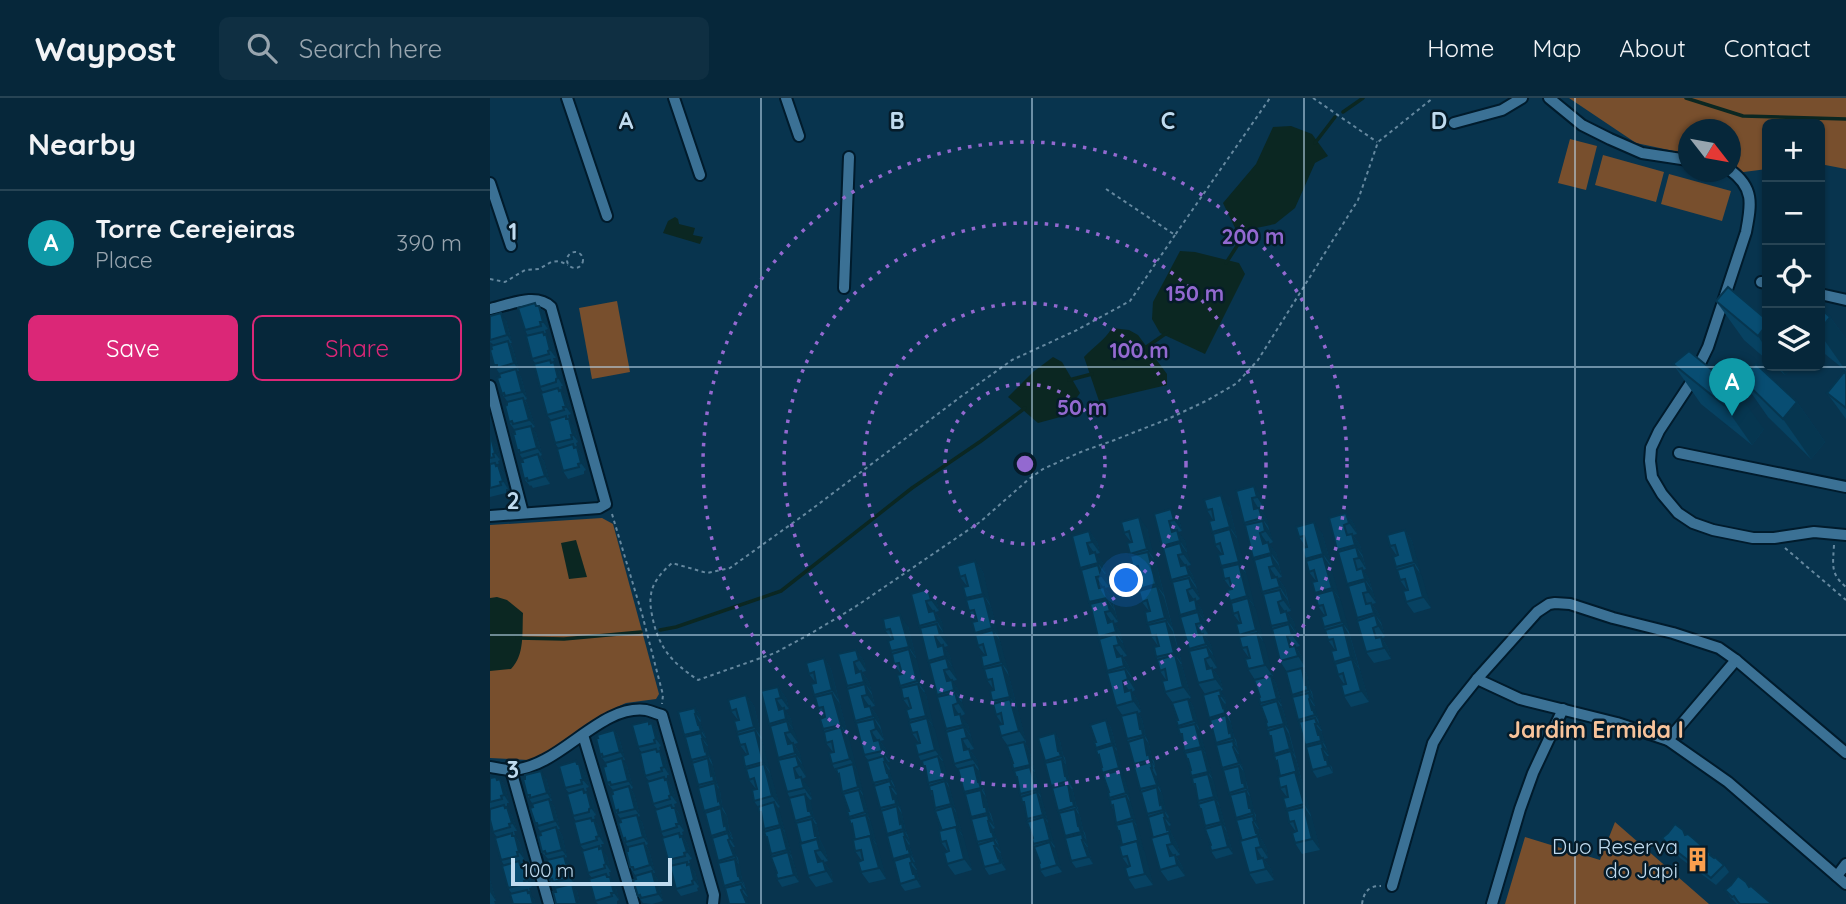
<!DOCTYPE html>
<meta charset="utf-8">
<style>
:root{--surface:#06273a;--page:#0f2f42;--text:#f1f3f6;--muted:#98a5af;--line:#274454;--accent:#db2777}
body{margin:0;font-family:Quicksand,sans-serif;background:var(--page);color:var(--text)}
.controls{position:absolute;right:21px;top:21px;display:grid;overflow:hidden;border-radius:10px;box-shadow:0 2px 5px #0004}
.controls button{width:63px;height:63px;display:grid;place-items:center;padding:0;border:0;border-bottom:2px solid var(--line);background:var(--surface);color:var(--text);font:35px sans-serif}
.compass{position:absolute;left:1188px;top:21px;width:63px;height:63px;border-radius:50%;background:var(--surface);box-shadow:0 2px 5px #0004;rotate:121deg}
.scale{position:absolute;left:21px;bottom:18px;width:161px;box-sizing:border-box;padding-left:7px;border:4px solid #c0dbef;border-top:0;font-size:19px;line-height:24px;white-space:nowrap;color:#c0dbef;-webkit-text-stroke:5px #051b29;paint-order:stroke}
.you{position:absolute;left:637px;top:483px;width:24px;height:24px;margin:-18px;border:5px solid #fff;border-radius:50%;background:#1a73e8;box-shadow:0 0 0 10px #1a73e833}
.badge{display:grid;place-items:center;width:46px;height:46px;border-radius:50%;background:var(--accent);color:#fff;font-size:23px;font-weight:700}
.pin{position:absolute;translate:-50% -58px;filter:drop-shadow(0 2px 4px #0008)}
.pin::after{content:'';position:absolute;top:37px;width:24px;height:21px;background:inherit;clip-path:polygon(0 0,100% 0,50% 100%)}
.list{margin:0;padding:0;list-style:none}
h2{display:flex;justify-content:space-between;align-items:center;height:91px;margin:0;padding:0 28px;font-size:30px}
h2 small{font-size:23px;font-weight:400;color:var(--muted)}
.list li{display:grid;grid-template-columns:46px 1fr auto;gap:21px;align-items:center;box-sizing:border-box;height:105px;padding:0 28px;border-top:2px solid var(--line)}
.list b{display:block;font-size:26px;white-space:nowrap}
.list p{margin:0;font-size:23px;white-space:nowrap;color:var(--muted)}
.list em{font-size:23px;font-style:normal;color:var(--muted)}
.actions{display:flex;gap:14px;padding:21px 28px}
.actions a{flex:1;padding:16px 0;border:2px solid var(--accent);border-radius:10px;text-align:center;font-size:24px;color:var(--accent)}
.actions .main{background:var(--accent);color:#fff}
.icon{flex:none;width:38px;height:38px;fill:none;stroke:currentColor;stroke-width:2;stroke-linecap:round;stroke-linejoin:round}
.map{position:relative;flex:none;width:1356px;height:806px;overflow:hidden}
header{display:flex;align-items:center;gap:42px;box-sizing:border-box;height:98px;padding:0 35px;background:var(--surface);border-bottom:2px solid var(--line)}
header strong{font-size:33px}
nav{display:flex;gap:38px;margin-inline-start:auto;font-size:24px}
.search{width:490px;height:63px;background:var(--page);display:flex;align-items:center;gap:18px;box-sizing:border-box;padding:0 24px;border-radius:10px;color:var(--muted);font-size:26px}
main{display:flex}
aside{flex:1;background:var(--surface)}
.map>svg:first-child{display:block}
.green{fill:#784f2d}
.water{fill:#0b2722}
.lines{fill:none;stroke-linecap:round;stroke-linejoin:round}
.stream{stroke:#0b2722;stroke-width:3.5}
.minor-casing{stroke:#001b2c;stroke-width:14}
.path{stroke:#65889f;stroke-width:2;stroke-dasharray:3.5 3.5;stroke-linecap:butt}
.minor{stroke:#3b7195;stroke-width:10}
.wall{fill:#074262}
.shaded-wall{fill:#063650}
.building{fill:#084d72;stroke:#063650;stroke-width:2}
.grid{fill:none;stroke:#c0dbef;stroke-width:2;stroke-opacity:0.55}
.ring{fill:none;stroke:#9369d0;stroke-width:3.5;stroke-dasharray:3.5 7}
.labels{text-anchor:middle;stroke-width:5;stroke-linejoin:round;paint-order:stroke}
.poi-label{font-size:21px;fill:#c0dbef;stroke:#051b29;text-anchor:end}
.neighbourhood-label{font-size:23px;font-weight:bold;fill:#f7c39b;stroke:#051b29}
.grid-label{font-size:23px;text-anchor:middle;font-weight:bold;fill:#c0dbef;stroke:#051b29;stroke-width:5;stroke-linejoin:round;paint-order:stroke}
.centre{fill:#9369d0;stroke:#051b29;stroke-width:3.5}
.ring-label{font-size:21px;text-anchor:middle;font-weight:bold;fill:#9369d0;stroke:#051b29;stroke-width:5;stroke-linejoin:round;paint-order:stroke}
</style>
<header>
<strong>Waypost</strong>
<div class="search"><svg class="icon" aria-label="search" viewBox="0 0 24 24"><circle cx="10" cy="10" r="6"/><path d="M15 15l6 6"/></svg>Search here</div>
<nav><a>Home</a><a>Map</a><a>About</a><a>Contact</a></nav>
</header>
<main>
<aside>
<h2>Nearby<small></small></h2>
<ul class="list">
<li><span class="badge" style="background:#0f9aa8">A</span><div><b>Torre Cerejeiras</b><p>Place</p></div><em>390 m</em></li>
</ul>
<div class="actions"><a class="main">Save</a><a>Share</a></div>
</aside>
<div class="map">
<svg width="1356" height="806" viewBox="0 0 1356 806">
<rect width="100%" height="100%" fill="#08344e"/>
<!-- green -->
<g class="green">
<path d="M 1079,0 L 1356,0 L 1356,71 L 1330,66 L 1330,26 L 1277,26 L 1277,71 L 1246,75 L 1241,71 L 1240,32 L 1198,32 L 1198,56 L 1146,45 Z"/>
<path d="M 1080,41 L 1107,48 L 1096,92 L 1068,85 Z"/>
<path d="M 1113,57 L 1174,74 L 1166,104 L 1105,87 Z"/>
<path d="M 1179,76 L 1241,93 L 1232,123 L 1171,106 Z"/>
<path d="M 127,203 L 140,274 L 102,281 L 89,210 Z"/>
<path d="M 112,420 L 123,426 L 169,596 L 166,601 L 136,605 L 127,609 L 53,658 L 39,662 L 0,660 L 0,427 Z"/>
<path d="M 1125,724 L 1219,806 L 1015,806 L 1035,739 L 1110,762 Z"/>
</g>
<!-- water -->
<g class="water">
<path d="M 801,28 L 822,36 L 838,58 L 825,65 L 805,110 L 785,126 L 747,134 L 733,105 L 766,66 L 783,29 Z"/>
<path d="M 185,119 L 188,121 L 189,126 L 205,130 L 203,137 L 213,139 L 210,146 L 173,135 L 178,123 Z"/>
<path d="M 690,153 L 705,154 L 749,165 L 755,176 L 715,256 L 670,235 L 662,221 L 663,204 Z"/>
<path d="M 622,230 L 639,232 L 648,237 L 677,276 L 677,287 L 609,303 L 594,259 C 604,248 614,243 622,230 Z"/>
<path d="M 563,259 L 572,264 L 590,295 L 574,318 L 548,325 L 518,299 L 543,274 Z"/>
<path d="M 86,442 L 97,479 L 79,481 L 71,445 Z"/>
<path d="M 7,499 L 17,502 L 33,515 C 32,534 35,557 21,571 L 0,573 L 0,500 Z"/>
</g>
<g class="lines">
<!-- stream -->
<g class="stream">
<path d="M 1196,0 L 1253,18 L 1356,21"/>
<path d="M 853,14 L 873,0"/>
<path d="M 825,45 L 845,19"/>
<path d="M 736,165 L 760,128"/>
<path d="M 655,250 L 678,234"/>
<path d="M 579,282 L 602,276"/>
<path d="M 170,532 L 186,529 L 291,493 L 422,390 L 491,343 L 535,310"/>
<path d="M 27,540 L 74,541 L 151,534"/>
</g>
<defs>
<g id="minor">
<path d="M 77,0 L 117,118"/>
<path d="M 184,0 L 210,77"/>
<path d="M 296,0 L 309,38"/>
<path d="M 1059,0 L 1092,27 L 1120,41 L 1152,55 L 1198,62"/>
<path d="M 964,25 L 1012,12 L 1032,0"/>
<path d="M 1240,72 C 1265,90 1261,107 1256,134 L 1218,249 L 1200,286 L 1169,333 L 1161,350 L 1160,363 L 1162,379 L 1172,396 L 1188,415 L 1203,425 L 1223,432 L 1263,440 L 1284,440 L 1324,434 L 1356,437"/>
<path d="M 0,85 L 21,148"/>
<path d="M 1271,184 L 1277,185"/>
<path d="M 354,190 L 359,59"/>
<path d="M 1330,196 L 1356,202"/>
<path d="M 0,211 C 19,207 46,194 61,209 L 116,406 L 109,410 L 0,418"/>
<path d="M 0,288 L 33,415"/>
<path d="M 1189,355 L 1356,389"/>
<path d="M 987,581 L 1030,601 L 1127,625 L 1178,642 L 1238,684 L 1356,786"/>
<path d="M 93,637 L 144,806"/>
<path d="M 1178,642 L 1246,562"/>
<path d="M 0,669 C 7,670 15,672 22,672 C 71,669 109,606 156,612 C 161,613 167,616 172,617 L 224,797 L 223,806"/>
<path d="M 21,672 L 59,806"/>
<path d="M 1347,778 L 1356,766"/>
<path d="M 902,788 L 943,645 L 963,611 L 987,581 L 1047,514 L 1059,506 L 1065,505 L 1080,506 L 1123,520 L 1183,535 L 1229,550 L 1246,562 L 1356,655"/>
<path d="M 1002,806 L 1030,711 L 1043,675 L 1073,611"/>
</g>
</defs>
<!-- minor casing -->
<use href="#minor" class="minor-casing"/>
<!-- path -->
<g class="path">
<path d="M 823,0 L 887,44"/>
<path d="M 616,91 L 685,137 L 780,0"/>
<path d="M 685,137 L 640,203 L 587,232 L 522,262 L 473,297 L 318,414 L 240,470 L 217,475 L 182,465 C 164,481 157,493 162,517 C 168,549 181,564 208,582 L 285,555 L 320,536 L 365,509 L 490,424 L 539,381 L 553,371 L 593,353 L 622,343 L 678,321 L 718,302 L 747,285 L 768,262 L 868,102 L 888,44 L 943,0"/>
<circle cx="85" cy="162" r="8"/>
<path d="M 0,181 L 15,184 L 35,172 L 49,171 L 61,164 L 69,163 L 78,167"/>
<path d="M 122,416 L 152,516 L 173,597 L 172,606"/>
<path d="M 1344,447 C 1343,466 1340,476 1356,489"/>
<path d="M 1295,450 L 1356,502"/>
<path d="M 872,806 C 874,794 878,788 891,788"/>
</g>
<!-- minor -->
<use href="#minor" class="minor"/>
</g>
<!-- wall -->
<g class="wall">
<path d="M 1226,203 L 1277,222 L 1277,262 L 1254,242 Z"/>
<path d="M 45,205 L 47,208 L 49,208 L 54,215 L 58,231 L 55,232 L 56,235 L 54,236 L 61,243 L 66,260 L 63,260 L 64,263 L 62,264 L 69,272 L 73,288 L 71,288 L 72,292 L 69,292 L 71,292 L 77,300 L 81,316 L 78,317 L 79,320 L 77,320 L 84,328 L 88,344 L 86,345 L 87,348 L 85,349 L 87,349 L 92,356 L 96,372 L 94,373 L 94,376 L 78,381 L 73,373 L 69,351 L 65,345 L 61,322 L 57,317 L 53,294 L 50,289 L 46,266 L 42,261 L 38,238 L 35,232 Z"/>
<path d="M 1330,210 L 1340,219 L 1356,241 L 1356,273 L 1330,252 Z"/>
<path d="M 0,218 L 16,222 L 22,245 L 20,245 L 23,251 L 29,273 L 27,273 L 31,279 L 37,301 L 35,302 L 38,307 L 45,329 L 42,330 L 46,335 L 52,357 L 50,358 L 54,363 L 60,386 L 43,390 L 41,387 L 40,388 L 34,381 L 33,364 L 34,360 L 32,360 L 27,352 L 25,336 L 26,332 L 24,331 L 19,324 L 17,307 L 19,304 L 17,303 L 12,296 L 10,279 L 11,275 L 9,275 L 4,267 L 2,251 L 4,247 L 0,244 Z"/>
<path d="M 1183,266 L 1274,331 L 1262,347 L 1211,306 Z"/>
<path d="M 1284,268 L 1303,268 L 1295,277 Z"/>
<path d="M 1356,276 L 1356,321 L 1337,295 Z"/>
<path d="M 1250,279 L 1307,304 L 1335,344 L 1321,361 L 1278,319 Z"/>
<path d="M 0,339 L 6,347 L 10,362 L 8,363 L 9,366 L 7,367 L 14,375 L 18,391 L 16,391 L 16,395 L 0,399 Z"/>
<path d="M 746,393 L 772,399 L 774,410 L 770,411 L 777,421 L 779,432 L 783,444 L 779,446 L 786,455 L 792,479 L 788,480 L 795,490 L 801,513 L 797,514 L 804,524 L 806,535 L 805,535 L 810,548 L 806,549 L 812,559 L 815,569 L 813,570 L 817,577 L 820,591 L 822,594 L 825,608 L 824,608 L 826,615 L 828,619 L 829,625 L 832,633 L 831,633 L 837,652 L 839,658 L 837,658 L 839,666 L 842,669 L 843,675 L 827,680 L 822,672 L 810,624 L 802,597 L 797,574 L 790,563 L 783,531 L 781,528 L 765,462 Z"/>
<path d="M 739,408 L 773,544 L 783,578 L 781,578 L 786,585 L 792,608 L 791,608 L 793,611 L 830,752 L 812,756 L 805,745 L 806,734 L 799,724 L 798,713 L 796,711 L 797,699 L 790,690 L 790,678 L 788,666 L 786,664 L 781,641 L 779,638 L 777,630 L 777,624 L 770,605 L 770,599 L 765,582 L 758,571 L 759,560 L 752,550 L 750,539 L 749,537 L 750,525 L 743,516 L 741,505 L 740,503 L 741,491 L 734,481 L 732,470 L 731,468 L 732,456 L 725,447 L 724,436 L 722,434 L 723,422 L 717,412 Z"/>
<path d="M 681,411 L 689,422 L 692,433 L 688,434 L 695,443 L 697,454 L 696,454 L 701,467 L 697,468 L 703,478 L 710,501 L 706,503 L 712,512 L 715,523 L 714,523 L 718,536 L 714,537 L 721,547 L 723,558 L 727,570 L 723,571 L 730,581 L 733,592 L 730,593 L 735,600 L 736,605 L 735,606 L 737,613 L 739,617 L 744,639 L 746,642 L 749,656 L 748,656 L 750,664 L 752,667 L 764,714 L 766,717 L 766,723 L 769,731 L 768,731 L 770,739 L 776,749 L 778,760 L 774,761 L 781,771 L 784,782 L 766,786 L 759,775 L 747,722 L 746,720 L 720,622 L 719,620 L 715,596 L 708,585 L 674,450 L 672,448 Z"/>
<path d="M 856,415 L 864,426 L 867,436 L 863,437 L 870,447 L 876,471 L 873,472 L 879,481 L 886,505 L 882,506 L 889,516 L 895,539 L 892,540 L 898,550 L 901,561 L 884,565 L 876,554 L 859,488 L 847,452 Z"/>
<path d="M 657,430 L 664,463 L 666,465 L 692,566 L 691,566 L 692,568 L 701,600 L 698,601 L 703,608 L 729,706 L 743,756 L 726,761 L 721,753 L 721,747 L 715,728 L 712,714 L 708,703 L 705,689 L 703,686 L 701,672 L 694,653 L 692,639 L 690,636 L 688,628 L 688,622 L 683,605 L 675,594 L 676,582 L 670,573 L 668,562 L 666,559 L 668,548 L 661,538 L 659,527 L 657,525 L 659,513 L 652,504 L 650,493 L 649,491 L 650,479 L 643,469 L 641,458 L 640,456 L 641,444 L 634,435 Z"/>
<path d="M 915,432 L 922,443 L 930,476 L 941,510 L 924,515 L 916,504 L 917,492 L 910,482 L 906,469 L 907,458 L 900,448 Z"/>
<path d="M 599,433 L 607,444 L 610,455 L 606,456 L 613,465 L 616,476 L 615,476 L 619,489 L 615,490 L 622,500 L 628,524 L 624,525 L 630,534 L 633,545 L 632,545 L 637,558 L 633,559 L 639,569 L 645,592 L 642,594 L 648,603 L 651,614 L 648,615 L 652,621 L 655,635 L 659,646 L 662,661 L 664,663 L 665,669 L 664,669 L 667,677 L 666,678 L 668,685 L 670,689 L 675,711 L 679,719 L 678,720 L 681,727 L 679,728 L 681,735 L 687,746 L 690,757 L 686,758 L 692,768 L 695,778 L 678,783 L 670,772 L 658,718 L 637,641 L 633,618 L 626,608 L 610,541 L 608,539 L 599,504 L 592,472 L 590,470 Z"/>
<path d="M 832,435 L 841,467 L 840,467 L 879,604 L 861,609 L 854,598 L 854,586 L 848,577 L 845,566 L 844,564 L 845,552 L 838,542 L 834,529 L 835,518 L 828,508 L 825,495 L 826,483 L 819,474 L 815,461 L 816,449 L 809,439 Z"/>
<path d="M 485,463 L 493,474 L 500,507 L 501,509 L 536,644 L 535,645 L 539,651 L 545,674 L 544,674 L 558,724 L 557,725 L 565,749 L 564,750 L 572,774 L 555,779 L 550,772 L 550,765 L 543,746 L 543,740 L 537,721 L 534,707 L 532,704 L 528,682 L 523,671 L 523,665 L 518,648 L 511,638 L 512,626 L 506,617 L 504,606 L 502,603 L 504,592 L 497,582 L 495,571 L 493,569 L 495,557 L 488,548 L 486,537 L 485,535 L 486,523 L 479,513 L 477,502 L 476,500 L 477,488 L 470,479 Z"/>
<path d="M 438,491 L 446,502 L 449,513 L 445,514 L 452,524 L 453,535 L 458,548 L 454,549 L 460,558 L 462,569 L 467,582 L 462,583 L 469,593 L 472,603 L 471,604 L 475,616 L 471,618 L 478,627 L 484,651 L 480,652 L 487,662 L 492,688 L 494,691 L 499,713 L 501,716 L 505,730 L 503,731 L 505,738 L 507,741 L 511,755 L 510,755 L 516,772 L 499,777 L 494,769 L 475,696 L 468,671 L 464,666 L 457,634 L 456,631 L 439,565 L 429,528 Z"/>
<path d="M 418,528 L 426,560 L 425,560 L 435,594 L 434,594 L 436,597 L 443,629 L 453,663 L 452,663 L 482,772 L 465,777 L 457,766 L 458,754 L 451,744 L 451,730 L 445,710 L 435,671 L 428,657 L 429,645 L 422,635 L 420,624 L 419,622 L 420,611 L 413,601 L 411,590 L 410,588 L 411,576 L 404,566 L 402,555 L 401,553 L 402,542 L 395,532 Z"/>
<path d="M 366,552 L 374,563 L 376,573 L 372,574 L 379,584 L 385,608 L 381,609 L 388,619 L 394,642 L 390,643 L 397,653 L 400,664 L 398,664 L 400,671 L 399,672 L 401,679 L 403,683 L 407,696 L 406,697 L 407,704 L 410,708 L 415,730 L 419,741 L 420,746 L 419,747 L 425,764 L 424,764 L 427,772 L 426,772 L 428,779 L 431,789 L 415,793 L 410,786 L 385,687 L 378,662 L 374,657 L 358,591 L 357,588 Z"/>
<path d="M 334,560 L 341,571 L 373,697 L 396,781 L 379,785 L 371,774 L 372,763 L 365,753 L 365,742 L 363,730 L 359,719 L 359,713 L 352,694 L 350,680 L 342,666 L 343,654 L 336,645 L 335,634 L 333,631 L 334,620 L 328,610 L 326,599 L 324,597 L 326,585 L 319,576 Z"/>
<path d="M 288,589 L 296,600 L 299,611 L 295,612 L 301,621 L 303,632 L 308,645 L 304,646 L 310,656 L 312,667 L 316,679 L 312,681 L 319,690 L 322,701 L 320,702 L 323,717 L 327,726 L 326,726 L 327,728 L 330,742 L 335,752 L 338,763 L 334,764 L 341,774 L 343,784 L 326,789 L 318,778 L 300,700 L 297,694 L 280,628 L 279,626 Z"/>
<path d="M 256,597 L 264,608 L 272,640 L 271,641 L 272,643 L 280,675 L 290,709 L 288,710 L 295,734 L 309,784 L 292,789 L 287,781 L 287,775 L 281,756 L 271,717 L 269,714 L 268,709 L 264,703 L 266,691 L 259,682 L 257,671 L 255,669 L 257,657 L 250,647 L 248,636 L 247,634 L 248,622 L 241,613 Z"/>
<path d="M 205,610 L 210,617 L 211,623 L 210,624 L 212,631 L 214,634 L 216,640 L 215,640 L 218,648 L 217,648 L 219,656 L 221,660 L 226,682 L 229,690 L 228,691 L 230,693 L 232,707 L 237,718 L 239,732 L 241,735 L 243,741 L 242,741 L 245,749 L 243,749 L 245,756 L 248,760 L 252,782 L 254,785 L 258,799 L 236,790 L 234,788 L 203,664 L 194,637 Z"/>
<path d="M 616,622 L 621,630 L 627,652 L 626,653 L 663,787 L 645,791 L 638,780 L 639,769 L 632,759 L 632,747 L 630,736 L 628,733 L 623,711 L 621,708 L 619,700 L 619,694 L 612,675 L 612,669 L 610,661 L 608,658 L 606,650 L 606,644 Z"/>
<path d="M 159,623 L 161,625 L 162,625 L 167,632 L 171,648 L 169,649 L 170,652 L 168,653 L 170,653 L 175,661 L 179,677 L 177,677 L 177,680 L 175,681 L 177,681 L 182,689 L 187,705 L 184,706 L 185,709 L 183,709 L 185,710 L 190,717 L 194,733 L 192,734 L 193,737 L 190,737 L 192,738 L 197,745 L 202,761 L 199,762 L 200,765 L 198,766 L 205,774 L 209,789 L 207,790 L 208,793 L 191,798 L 186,791 L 182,768 L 178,762 L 174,739 L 171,734 L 167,711 L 163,706 L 159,683 L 155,678 L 152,655 L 148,649 Z"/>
<path d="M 124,632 L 129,639 L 135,662 L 133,662 L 137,668 L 143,690 L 141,691 L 144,696 L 150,718 L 148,719 L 152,724 L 158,746 L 156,747 L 159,752 L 165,775 L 163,775 L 167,780 L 173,803 L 162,806 L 153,805 L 148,798 L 146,781 L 147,777 L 145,777 L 140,769 L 138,753 L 140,749 L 138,749 L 133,741 L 131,724 L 132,721 L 130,720 L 125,713 L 123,696 L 125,692 L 123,692 L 117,685 L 117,664 L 115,664 L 110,657 Z"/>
<path d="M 565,635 L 570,643 L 573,657 L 575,660 L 579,682 L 583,691 L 582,691 L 583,693 L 586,707 L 588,710 L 589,716 L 590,718 L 593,732 L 595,735 L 598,749 L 597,749 L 603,766 L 586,770 L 581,763 L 556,665 L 555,663 Z"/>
<path d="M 88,666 L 94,673 L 99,689 L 96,690 L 97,693 L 95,694 L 102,701 L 106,717 L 104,718 L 105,721 L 102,722 L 104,722 L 110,730 L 114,746 L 111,746 L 112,749 L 110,750 L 117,758 L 121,774 L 119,774 L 120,778 L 118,778 L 125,786 L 129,802 L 127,803 L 127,806 L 108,806 L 105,803 L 102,780 L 98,775 L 94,752 L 90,747 L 86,724 L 83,718 L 79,695 L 75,690 Z"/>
<path d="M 6,679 L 8,681 L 10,681 L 15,688 L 19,705 L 17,705 L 17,708 L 15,709 L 22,717 L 27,733 L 24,733 L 25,737 L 23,737 L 25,738 L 30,745 L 34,761 L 32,762 L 33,765 L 31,766 L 38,773 L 42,789 L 39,790 L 40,793 L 38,794 L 45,802 L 22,796 L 18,790 L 14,767 L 11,762 L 7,739 L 3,734 L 0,722 L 0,680 Z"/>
<path d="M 56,680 L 62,703 L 60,703 L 64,708 L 70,731 L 68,731 L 72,737 L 77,759 L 75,760 L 79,765 L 85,787 L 83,788 L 87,793 L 90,806 L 66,806 L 66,794 L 67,790 L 65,789 L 60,782 L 58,765 L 59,762 L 58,761 L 52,754 L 51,737 L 52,733 L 50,733 L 45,725 L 43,709 L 44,705 L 42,705 L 37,697 Z"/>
<path d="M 1196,737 L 1234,767 L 1239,774 L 1226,787 L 1190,760 L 1186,754 L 1184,754 L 1177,747 L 1172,740 Z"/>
<path d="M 0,782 L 6,803 L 4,803 L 5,806 L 0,806 Z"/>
<path d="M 1260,789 L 1282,806 L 1247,806 L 1240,799 L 1235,792 Z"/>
</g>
<!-- shaded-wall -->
<g class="shaded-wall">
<path d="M 45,205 L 50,212 L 49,208 L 54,215 L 58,231 L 53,224 Z"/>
<path d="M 11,215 L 16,222 L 22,245 L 17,237 Z"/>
<path d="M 1340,219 L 1356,241 L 1356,273 L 1330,236 L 1330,232 Z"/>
<path d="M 1277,226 L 1277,252 L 1268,238 Z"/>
<path d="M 53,234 L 57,240 L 56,236 L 61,243 L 66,260 L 60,252 Z"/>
<path d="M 18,243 L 23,251 L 29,273 L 24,265 Z"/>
<path d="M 60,262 L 65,268 L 64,264 L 69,272 L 73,288 L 68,280 Z"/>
<path d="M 1289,268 L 1303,268 L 1295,277 Z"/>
<path d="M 26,271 L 31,279 L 37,301 L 32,294 Z"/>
<path d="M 68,290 L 72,296 L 71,292 L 77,300 L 81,316 L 76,309 Z"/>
<path d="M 1246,292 L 1274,331 L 1262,347 L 1234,307 Z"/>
<path d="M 33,300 L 38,307 L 45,329 L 39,322 Z"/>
<path d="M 1307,304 L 1335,344 L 1321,361 L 1293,321 Z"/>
<path d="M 76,318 L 80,325 L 79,321 L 84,328 L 88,344 L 83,337 Z"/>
<path d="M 41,328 L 46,335 L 52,357 L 47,350 Z"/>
<path d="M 1,339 L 6,347 L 10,362 L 5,355 Z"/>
<path d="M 83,346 L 88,353 L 87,349 L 92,356 L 96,372 L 91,365 Z"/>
<path d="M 48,356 L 54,363 L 60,386 L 55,378 Z"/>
<path d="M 5,365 L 14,375 L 18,391 L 13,383 Z"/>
<path d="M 764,388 L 772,399 L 774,410 L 767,399 Z"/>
<path d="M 731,397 L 739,408 L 747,440 L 740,429 Z"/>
<path d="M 762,400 L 769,411 L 772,422 L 764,411 Z"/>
<path d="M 769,410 L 777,421 L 780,431 L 772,420 Z"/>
<path d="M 681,411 L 689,422 L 692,433 L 684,422 Z"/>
<path d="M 856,415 L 864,426 L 867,436 L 859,425 Z"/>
<path d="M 649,419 L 657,430 L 665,462 L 657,451 Z"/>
<path d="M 679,423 L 687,434 L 690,445 L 682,434 Z"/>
<path d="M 773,423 L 780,434 L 783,444 L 775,433 Z"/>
<path d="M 824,424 L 832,435 L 841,467 L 833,456 Z"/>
<path d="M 740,431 L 748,442 L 756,475 L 749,464 Z"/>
<path d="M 687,432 L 695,443 L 697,454 L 690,443 Z"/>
<path d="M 915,432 L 922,443 L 931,475 L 924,464 Z"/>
<path d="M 599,433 L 607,444 L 610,455 L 602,444 Z"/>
<path d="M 770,435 L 778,446 L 781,457 L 773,446 Z"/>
<path d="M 862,436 L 870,447 L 873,458 L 865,447 Z"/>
<path d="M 778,444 L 786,455 L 789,466 L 781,455 Z"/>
<path d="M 597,445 L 605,456 L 608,467 L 600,456 Z"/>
<path d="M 690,445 L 698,456 L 701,467 L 693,456 Z"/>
<path d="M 866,449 L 873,460 L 876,471 L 869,460 Z"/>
<path d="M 605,454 L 613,465 L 616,476 L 608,465 Z"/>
<path d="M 658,454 L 666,465 L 674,497 L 666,486 Z"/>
<path d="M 688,457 L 696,468 L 698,479 L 691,468 Z"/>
<path d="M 781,457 L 789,468 L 792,479 L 784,468 Z"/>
<path d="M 833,458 L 841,469 L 850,501 L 842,490 Z"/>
<path d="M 485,463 L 493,474 L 501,507 L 493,496 Z"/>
<path d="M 749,466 L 757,477 L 765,509 L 757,498 Z"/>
<path d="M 608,467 L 616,478 L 619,489 L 611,478 Z"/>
<path d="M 696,467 L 703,478 L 706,488 L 699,477 Z"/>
<path d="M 924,467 L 932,478 L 941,510 L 933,499 Z"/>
<path d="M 779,469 L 787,480 L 790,491 L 782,480 Z"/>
<path d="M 872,470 L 879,481 L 882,492 L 875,481 Z"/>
<path d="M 606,479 L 614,490 L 617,501 L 609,490 Z"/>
<path d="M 787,479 L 795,490 L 797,500 L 790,489 Z"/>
<path d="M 699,480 L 707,491 L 710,501 L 702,490 Z"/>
<path d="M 875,483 L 883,494 L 886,505 L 878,494 Z"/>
<path d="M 667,488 L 674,499 L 683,531 L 675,520 Z"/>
<path d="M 614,489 L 622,500 L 624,511 L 617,500 Z"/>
<path d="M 438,491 L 446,502 L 449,513 L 441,502 Z"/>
<path d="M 697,492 L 705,503 L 707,514 L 700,503 Z"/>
<path d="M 790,492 L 798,503 L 801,513 L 793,502 Z"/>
<path d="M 843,492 L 851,503 L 860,535 L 852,524 Z"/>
<path d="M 494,498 L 501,509 L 510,541 L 502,530 Z"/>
<path d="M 758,500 L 766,511 L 774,543 L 766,532 Z"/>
<path d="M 705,501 L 712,512 L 715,523 L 707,512 Z"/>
<path d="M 617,502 L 625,513 L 628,524 L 620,513 Z"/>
<path d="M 436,503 L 444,514 L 447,525 L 439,514 Z"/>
<path d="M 788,504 L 796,515 L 799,526 L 791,515 Z"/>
<path d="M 881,505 L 889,516 L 892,526 L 884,515 Z"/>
<path d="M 444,513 L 452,524 L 454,535 L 447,523 Z"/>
<path d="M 796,513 L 804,524 L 806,535 L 799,524 Z"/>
<path d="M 615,514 L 623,525 L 625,536 L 618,525 Z"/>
<path d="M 708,514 L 716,525 L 718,536 L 711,525 Z"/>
<path d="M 410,517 L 418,528 L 426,560 L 419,549 Z"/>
<path d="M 885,517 L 892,528 L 895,539 L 888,528 Z"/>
<path d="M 623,523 L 630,534 L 633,545 L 626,534 Z"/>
<path d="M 676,523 L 683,534 L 692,566 L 684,555 Z"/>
<path d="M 447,526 L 455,537 L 458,548 L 450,537 Z"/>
<path d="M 706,526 L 713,537 L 716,548 L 709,537 Z"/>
<path d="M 799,526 L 807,537 L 810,548 L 802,537 Z"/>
<path d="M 853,527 L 860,538 L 869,570 L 861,559 Z"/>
<path d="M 503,532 L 510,543 L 519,575 L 511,564 Z"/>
<path d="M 767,535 L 775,546 L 783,578 L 775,567 Z"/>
<path d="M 626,536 L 634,547 L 637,558 L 629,547 Z"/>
<path d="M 713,536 L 721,547 L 724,557 L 716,546 Z"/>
<path d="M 445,538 L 453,549 L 455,560 L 448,549 Z"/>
<path d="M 797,538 L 805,549 L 807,560 L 800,549 Z"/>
<path d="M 891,539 L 898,550 L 901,561 L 894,550 Z"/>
<path d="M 453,547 L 460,558 L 463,569 L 455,558 Z"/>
<path d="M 624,548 L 632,559 L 634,570 L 627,559 Z"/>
<path d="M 805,548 L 812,559 L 815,569 L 808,558 Z"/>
<path d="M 717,549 L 725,560 L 727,570 L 720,559 Z"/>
<path d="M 419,551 L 427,562 L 435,594 L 427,583 Z"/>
<path d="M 366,552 L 374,563 L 376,573 L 369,562 Z"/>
<path d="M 685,557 L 692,568 L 701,600 L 693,589 Z"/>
<path d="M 632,558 L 639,569 L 642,579 L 634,568 Z"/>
<path d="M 334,560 L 341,571 L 349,603 L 342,592 Z"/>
<path d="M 456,560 L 464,571 L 467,582 L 459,571 Z"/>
<path d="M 715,561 L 722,572 L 725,582 L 717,571 Z"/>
<path d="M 862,561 L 870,572 L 879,604 L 871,593 Z"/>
<path d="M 364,564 L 371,575 L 374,586 L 366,575 Z"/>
<path d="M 512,567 L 519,578 L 527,610 L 520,599 Z"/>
<path d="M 722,570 L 730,581 L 733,592 L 725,581 Z"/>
<path d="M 812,570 L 817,577 L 820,591 L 823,600 L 815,587 Z"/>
<path d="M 635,571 L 643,582 L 645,592 L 638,581 Z"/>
<path d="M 454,572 L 462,583 L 464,594 L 457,583 Z"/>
<path d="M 371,573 L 379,584 L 382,595 L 374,584 Z"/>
<path d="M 781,578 L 786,585 L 792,608 L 787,601 Z"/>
<path d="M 462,582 L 469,593 L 472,603 L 464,592 Z"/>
<path d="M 633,583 L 640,594 L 643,605 L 635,594 Z"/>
<path d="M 375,586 L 382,597 L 385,608 L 377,597 Z"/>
<path d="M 428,586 L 436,597 L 444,629 L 436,618 Z"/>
<path d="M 288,589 L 296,600 L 299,611 L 291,600 Z"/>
<path d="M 641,592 L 648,603 L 651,614 L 643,603 Z"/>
<path d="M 730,592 L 735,600 L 736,605 L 731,598 Z"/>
<path d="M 342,595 L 350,606 L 358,638 L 351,627 Z"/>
<path d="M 465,595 L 473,606 L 475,616 L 468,605 Z"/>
<path d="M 819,595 L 824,602 L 825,608 L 820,600 Z"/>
<path d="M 256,597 L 264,608 L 272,640 L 264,629 Z"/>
<path d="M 372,598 L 380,609 L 383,620 L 375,609 Z"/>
<path d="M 729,598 L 735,606 L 741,622 L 733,610 Z"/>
<path d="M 286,601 L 294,612 L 296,623 L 289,612 Z"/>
<path d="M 520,601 L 528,612 L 536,644 L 529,633 Z"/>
<path d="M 698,601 L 703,608 L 710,631 L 704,623 Z"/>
<path d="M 819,601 L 824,608 L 830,625 L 822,612 Z"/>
<path d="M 787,603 L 793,611 L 799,633 L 794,626 Z"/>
<path d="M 463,607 L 470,618 L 473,628 L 465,617 Z"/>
<path d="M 380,608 L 388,619 L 391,629 L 383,618 Z"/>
<path d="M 205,610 L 210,617 L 211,623 L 206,616 Z"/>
<path d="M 294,610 L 301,621 L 304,632 L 296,621 Z"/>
<path d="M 647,614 L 652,621 L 655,635 L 659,644 L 650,631 Z"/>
<path d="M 205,616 L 210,624 L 216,640 L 208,627 Z"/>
<path d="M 470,616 L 478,627 L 481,638 L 473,627 Z"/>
<path d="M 736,617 L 741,625 L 744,639 L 747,648 L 739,635 Z"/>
<path d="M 437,620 L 445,631 L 453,663 L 445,652 Z"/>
<path d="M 825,620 L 830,627 L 832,633 L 827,626 Z"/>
<path d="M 384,621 L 391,632 L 394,642 L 386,631 Z"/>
<path d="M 616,622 L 621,630 L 627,652 L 622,645 Z"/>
<path d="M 159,623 L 163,629 L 162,625 L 167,632 L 171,648 L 166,641 Z"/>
<path d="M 297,623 L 305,634 L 308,645 L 300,634 Z"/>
<path d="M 705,626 L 710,633 L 716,656 L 711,649 Z"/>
<path d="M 825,626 L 831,633 L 837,650 L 828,637 Z"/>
<path d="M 794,628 L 799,636 L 805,658 L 800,651 Z"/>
<path d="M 351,629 L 359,640 L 367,672 L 360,661 Z"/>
<path d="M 474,629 L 482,640 L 484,651 L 477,640 Z"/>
<path d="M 124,632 L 129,639 L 135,662 L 130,654 Z"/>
<path d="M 265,632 L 272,643 L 281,675 L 273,664 Z"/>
<path d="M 381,633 L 389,644 L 392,654 L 384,643 Z"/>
<path d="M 211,635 L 217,642 L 218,648 L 213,641 Z"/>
<path d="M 295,635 L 303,646 L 305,657 L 298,646 Z"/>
<path d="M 565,635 L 570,643 L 573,657 L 576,666 L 568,653 Z"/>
<path d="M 654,639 L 659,646 L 662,661 L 665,669 L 657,657 Z"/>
<path d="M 212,641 L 217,648 L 223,665 L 215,653 Z"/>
<path d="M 472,641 L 479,652 L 482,663 L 474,652 Z"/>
<path d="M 389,642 L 397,653 L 400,664 L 392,653 Z"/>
<path d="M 743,643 L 748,650 L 749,656 L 744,648 Z"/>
<path d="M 534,644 L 539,651 L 545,674 L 540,667 Z"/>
<path d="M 303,645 L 310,656 L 313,666 L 305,655 Z"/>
<path d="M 832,645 L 837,652 L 839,658 L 833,651 Z"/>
<path d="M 623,647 L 628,655 L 634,678 L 629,670 Z"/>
<path d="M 743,649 L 748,656 L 754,673 L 746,660 Z"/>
<path d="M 166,651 L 171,657 L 170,653 L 175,661 L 179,677 L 174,669 Z"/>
<path d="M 479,651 L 487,662 L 490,672 L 482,661 Z"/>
<path d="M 712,651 L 717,658 L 723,681 L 718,674 Z"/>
<path d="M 832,651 L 837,658 L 843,675 L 835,662 Z"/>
<path d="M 801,653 L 806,661 L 812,684 L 807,676 Z"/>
<path d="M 306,658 L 314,669 L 316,679 L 309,668 Z"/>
<path d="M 394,658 L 399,665 L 400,671 L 395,664 Z"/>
<path d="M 448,658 L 454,665 L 460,688 L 454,681 Z"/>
<path d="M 132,660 L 137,668 L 143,690 L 138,683 Z"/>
<path d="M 218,660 L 223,668 L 226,682 L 229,690 L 221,678 Z"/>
<path d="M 572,661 L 577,668 L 579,682 L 583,691 L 575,678 Z"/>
<path d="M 86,663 L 90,670 L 89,666 L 94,673 L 99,689 L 93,682 Z"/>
<path d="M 394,664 L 399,672 L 405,688 L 397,675 Z"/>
<path d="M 274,666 L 281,677 L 290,709 L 282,698 Z"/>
<path d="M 363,666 L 368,674 L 374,697 L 368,689 Z"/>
<path d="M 484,667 L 490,674 L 492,688 L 496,697 L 488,684 Z"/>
<path d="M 749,668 L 755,675 L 757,689 L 761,698 L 752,685 Z"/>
<path d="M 540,669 L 546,676 L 552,699 L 546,692 Z"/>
<path d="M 304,670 L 311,681 L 314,691 L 306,680 Z"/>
<path d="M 661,670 L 666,678 L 672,694 L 664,682 Z"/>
<path d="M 630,672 L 635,680 L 641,703 L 636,695 Z"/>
<path d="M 51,673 L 56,680 L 62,703 L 57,695 Z"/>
<path d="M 805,674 L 813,685 L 821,717 L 814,706 Z"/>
<path d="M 718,676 L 724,683 L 729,706 L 724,699 Z"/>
<path d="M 6,679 L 11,685 L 10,681 L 15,688 L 19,705 L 14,697 Z"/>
<path d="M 174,679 L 178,685 L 177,681 L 182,689 L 187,705 L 181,697 Z"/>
<path d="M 311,679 L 319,690 L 322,701 L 314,690 Z"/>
<path d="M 400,683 L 406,691 L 407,696 L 402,689 Z"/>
<path d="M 455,683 L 460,691 L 466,713 L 461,706 Z"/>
<path d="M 225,685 L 230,693 L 232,707 L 236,715 L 228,703 Z"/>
<path d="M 578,686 L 583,693 L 586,707 L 590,716 L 581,703 Z"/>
<path d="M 139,688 L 144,696 L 150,718 L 145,711 Z"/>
<path d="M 400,689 L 406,697 L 412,713 L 403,701 Z"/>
<path d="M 667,689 L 673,697 L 675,711 L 679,719 L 670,707 Z"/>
<path d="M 93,691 L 102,701 L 106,717 L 101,710 Z"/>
<path d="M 369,692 L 374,699 L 380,722 L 375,714 Z"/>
<path d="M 491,692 L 496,699 L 499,713 L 502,722 L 494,709 Z"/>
<path d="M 756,693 L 761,700 L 764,714 L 767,723 L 759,710 Z"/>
<path d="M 547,694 L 552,701 L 558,724 L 553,717 Z"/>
<path d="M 315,696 L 321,703 L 323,717 L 327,726 L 318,713 Z"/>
<path d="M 636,698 L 641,705 L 647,728 L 642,720 Z"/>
<path d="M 59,701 L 64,708 L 70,731 L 65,723 Z"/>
<path d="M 725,701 L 730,709 L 736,731 L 731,724 Z"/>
<path d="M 284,704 L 289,711 L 295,734 L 290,727 Z"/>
<path d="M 14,707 L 22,717 L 27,733 L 22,725 Z"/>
<path d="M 181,707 L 190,717 L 194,733 L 189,726 Z"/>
<path d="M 407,708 L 412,716 L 415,730 L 418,738 L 410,726 Z"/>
<path d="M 462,708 L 467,716 L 473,738 L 468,731 Z"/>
<path d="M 814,709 L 822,720 L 830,752 L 822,741 Z"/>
<path d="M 231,710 L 237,718 L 239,732 L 243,741 L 234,728 Z"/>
<path d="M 585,711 L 590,718 L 593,732 L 596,741 L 588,728 Z"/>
<path d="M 674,714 L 679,722 L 681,727 L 675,720 Z"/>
<path d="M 147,717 L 152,724 L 158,746 L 153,739 Z"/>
<path d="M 376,717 L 381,724 L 387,747 L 382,740 Z"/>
<path d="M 498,717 L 503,724 L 505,730 L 499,723 Z"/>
<path d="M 763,718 L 768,725 L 769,731 L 764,723 Z"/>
<path d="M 554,719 L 559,727 L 565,749 L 560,742 Z"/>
<path d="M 101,720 L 105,726 L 104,722 L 110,730 L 114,746 L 109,738 Z"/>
<path d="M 674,720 L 679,728 L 681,735 L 687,746 L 690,757 L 682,746 Z"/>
<path d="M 322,721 L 327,728 L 330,742 L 335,752 L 338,763 L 330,752 L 325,738 Z"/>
<path d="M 498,723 L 503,731 L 509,747 L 501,734 Z"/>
<path d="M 643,723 L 648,730 L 654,753 L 649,746 Z"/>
<path d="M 763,724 L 768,731 L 770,739 L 776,749 L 778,760 L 771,749 Z"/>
<path d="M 732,726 L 737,734 L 743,756 L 738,749 Z"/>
<path d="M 66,729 L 72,737 L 77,759 L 72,752 Z"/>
<path d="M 291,729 L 296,736 L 302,759 L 297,752 Z"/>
<path d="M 466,729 L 474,740 L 482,772 L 474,761 Z"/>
<path d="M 414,733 L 419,741 L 420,746 L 415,739 Z"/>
<path d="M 22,735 L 30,745 L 34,761 L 29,754 Z"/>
<path d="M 189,735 L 197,745 L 202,761 L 197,754 Z"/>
<path d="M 238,735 L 243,743 L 245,749 L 240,741 Z"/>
<path d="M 592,736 L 597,743 L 598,749 L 593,742 Z"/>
<path d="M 380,738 L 388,749 L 396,781 L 389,770 Z"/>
<path d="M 414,739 L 419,747 L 425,764 L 417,751 Z"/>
<path d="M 238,742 L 243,749 L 249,766 L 241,753 Z"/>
<path d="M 504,742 L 510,749 L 511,755 L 506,748 Z"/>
<path d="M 592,742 L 597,749 L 603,766 L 595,753 Z"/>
<path d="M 647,743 L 655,754 L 663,787 L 655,776 Z"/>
<path d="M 560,744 L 566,752 L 572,774 L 567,767 Z"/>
<path d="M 154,745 L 159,752 L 165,775 L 160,767 Z"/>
<path d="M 677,747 L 684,758 L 687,769 L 680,758 Z"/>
<path d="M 109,748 L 113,754 L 112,750 L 117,758 L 121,774 L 116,766 Z"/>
<path d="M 504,748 L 510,755 L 516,772 L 508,760 Z"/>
<path d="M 766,750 L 773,761 L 776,772 L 768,761 Z"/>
<path d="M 325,753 L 333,764 L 335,775 L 328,764 Z"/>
<path d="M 298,754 L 303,762 L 309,784 L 304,777 Z"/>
<path d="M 685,757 L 692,768 L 695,778 L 687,767 Z"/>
<path d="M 74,758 L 79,765 L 85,787 L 80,780 Z"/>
<path d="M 420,758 L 425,766 L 427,772 L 422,764 Z"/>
<path d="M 773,760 L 781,771 L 784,782 L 776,771 Z"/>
<path d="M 245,761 L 250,768 L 252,782 L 256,791 L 248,778 Z"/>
<path d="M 29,763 L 33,770 L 33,766 L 38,773 L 42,789 L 37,782 Z"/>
<path d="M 333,763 L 341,774 L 343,784 L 336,773 Z"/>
<path d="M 197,764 L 205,774 L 209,789 L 204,782 Z"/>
<path d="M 420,765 L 426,772 L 431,789 L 423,776 Z"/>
<path d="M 162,773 L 167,780 L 173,803 L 168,796 Z"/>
<path d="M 116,776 L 121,782 L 120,779 L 125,786 L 129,802 L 124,795 Z"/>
<path d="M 0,782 L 6,803 L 0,794 Z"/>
<path d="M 82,786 L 87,793 L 90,806 L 87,806 Z"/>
<path d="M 251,786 L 257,793 L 258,799 L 253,791 Z"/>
<path d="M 37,792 L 45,802 L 46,806 L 43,806 Z"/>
<path d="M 251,792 L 257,799 L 259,806 L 257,806 Z"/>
</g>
<!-- building -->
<g class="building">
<path d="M 1238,189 L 1277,222 L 1277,226 L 1268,238 L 1226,203 Z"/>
<path d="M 45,205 L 46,208 L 49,208 L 53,224 L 50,224 L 51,228 L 35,232 L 28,210 Z"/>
<path d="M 1330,210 L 1340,219 L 1330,232 Z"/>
<path d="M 11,215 L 17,237 L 0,242 L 0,218 Z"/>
<path d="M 53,234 L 54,237 L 56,236 L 60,252 L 58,253 L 59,256 L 42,261 L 36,238 Z"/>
<path d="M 18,243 L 24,265 L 7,270 L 7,267 L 4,267 L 0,252 L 2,251 L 1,248 Z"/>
<path d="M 1199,253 L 1246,292 L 1234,307 L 1183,266 Z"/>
<path d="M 60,262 L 61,265 L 64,264 L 68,280 L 66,281 L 66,284 L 50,289 L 44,266 Z"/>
<path d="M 1266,266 L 1307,304 L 1293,321 L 1250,279 Z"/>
<path d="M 26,271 L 32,294 L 15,298 L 14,295 L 12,296 L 7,280 L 10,279 L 9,276 Z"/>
<path d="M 1354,274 L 1356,276 L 1356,310 L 1337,295 Z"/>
<path d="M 68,290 L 69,293 L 71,292 L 76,309 L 73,309 L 74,312 L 57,317 L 51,295 Z"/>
<path d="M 33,300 L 39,322 L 23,326 L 22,323 L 19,324 L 15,308 L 17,307 L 17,304 Z"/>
<path d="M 76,318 L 76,321 L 79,321 L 83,337 L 81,337 L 82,341 L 65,345 L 59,323 Z"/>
<path d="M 41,328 L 47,350 L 30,355 L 29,352 L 27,352 L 23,336 L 25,336 L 24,332 Z"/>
<path d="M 0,339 L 1,339 L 5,355 L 3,356 L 4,359 L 0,360 Z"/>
<path d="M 83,346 L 84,350 L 87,349 L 91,365 L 88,366 L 89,369 L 73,373 L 67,351 Z"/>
<path d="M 48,356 L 55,378 L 38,383 L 37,380 L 34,381 L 30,364 L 33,364 L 32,361 Z"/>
<path d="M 5,365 L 6,368 L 8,367 L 13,383 L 10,384 L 11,387 L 0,390 L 0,366 Z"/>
<path d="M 764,388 L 767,399 L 762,400 L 764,411 L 769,410 L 772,420 L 754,425 L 746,393 Z"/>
<path d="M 731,397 L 740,429 L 722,434 L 719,423 L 724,422 L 722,411 L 717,412 L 714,402 Z"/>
<path d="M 681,411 L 684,422 L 679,423 L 682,434 L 687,432 L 690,443 L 672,448 L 664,416 Z"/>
<path d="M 856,415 L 859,425 L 854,427 L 857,437 L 862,436 L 865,447 L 847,452 L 839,420 Z"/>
<path d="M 649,419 L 657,451 L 640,456 L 637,445 L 642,444 L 639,433 L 634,435 L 631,424 Z"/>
<path d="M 773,423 L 775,433 L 770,435 L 773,446 L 778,444 L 781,455 L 763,460 L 755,427 Z"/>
<path d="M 824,424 L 833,456 L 815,461 L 812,450 L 817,449 L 814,438 L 809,439 L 806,429 Z"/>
<path d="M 740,431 L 749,464 L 731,468 L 728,457 L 733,456 L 730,445 L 725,447 L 723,436 Z"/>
<path d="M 915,432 L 924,464 L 906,469 L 903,459 L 908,457 L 905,447 L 900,448 L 897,437 Z"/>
<path d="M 599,433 L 602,444 L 597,445 L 600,456 L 605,454 L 608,465 L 590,470 L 582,438 Z"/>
<path d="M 690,445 L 693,456 L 688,457 L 691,468 L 696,467 L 699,477 L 681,482 L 673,450 Z"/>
<path d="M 866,449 L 869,460 L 864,461 L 867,472 L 872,470 L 875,481 L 857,486 L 848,454 Z"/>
<path d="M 658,454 L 666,486 L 649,491 L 646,480 L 651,479 L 648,468 L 643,469 L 640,458 Z"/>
<path d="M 781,457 L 784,468 L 779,469 L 782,480 L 787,479 L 790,489 L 772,494 L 764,462 Z"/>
<path d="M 833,458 L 842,490 L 825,495 L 822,484 L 827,483 L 824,472 L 819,474 L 816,463 Z"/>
<path d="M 485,463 L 493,496 L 476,500 L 473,489 L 478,488 L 475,477 L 470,479 L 467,468 Z"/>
<path d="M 749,466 L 757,498 L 740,503 L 737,492 L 742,491 L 739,480 L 734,481 L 732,470 Z"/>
<path d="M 608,467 L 611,478 L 606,479 L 609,490 L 614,489 L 617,500 L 599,504 L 591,472 Z"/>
<path d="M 924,467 L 933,499 L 916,504 L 913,493 L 918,492 L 915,481 L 910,482 L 907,472 Z"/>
<path d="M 699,480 L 702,490 L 697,492 L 700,503 L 705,501 L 707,512 L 690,517 L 682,484 Z"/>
<path d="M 875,483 L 878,494 L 873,495 L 876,506 L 881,505 L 884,515 L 867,520 L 858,488 Z"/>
<path d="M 667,488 L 675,520 L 657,525 L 655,514 L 660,513 L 657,502 L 652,504 L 649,493 Z"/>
<path d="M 438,491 L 441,502 L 436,503 L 439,514 L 444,513 L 447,523 L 429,528 L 421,496 Z"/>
<path d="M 790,492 L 793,502 L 788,504 L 791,515 L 796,513 L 799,524 L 781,528 L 773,496 Z"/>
<path d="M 843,492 L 852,524 L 834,529 L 831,519 L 836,517 L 833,507 L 828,508 L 825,497 Z"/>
<path d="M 494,498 L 502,530 L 485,535 L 482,524 L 487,523 L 484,512 L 479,513 L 476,502 Z"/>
<path d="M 758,500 L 766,532 L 749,537 L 746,526 L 751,525 L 748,514 L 743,516 L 741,505 Z"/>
<path d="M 617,502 L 620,513 L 615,514 L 618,525 L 623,523 L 626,534 L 608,539 L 600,506 Z"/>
<path d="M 708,514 L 711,525 L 706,526 L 709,537 L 713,536 L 716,546 L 699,551 L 690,519 Z"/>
<path d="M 410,517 L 419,549 L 401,553 L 398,543 L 403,541 L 400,531 L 395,532 L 393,521 Z"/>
<path d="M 885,517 L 888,528 L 883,530 L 886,540 L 891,539 L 894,550 L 876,554 L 867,523 Z"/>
<path d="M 676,523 L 684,555 L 666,559 L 664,549 L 669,548 L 666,537 L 661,538 L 658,527 Z"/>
<path d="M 447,526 L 450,537 L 445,538 L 448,549 L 453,547 L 455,558 L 438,563 L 430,530 Z"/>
<path d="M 799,526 L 802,537 L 797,538 L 800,549 L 805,548 L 808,558 L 790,563 L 782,531 Z"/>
<path d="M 853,527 L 861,559 L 844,564 L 841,553 L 846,552 L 843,541 L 838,542 L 835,532 Z"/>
<path d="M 503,532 L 511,564 L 493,569 L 491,558 L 496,557 L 493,546 L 488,548 L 485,537 Z"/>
<path d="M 767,535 L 775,567 L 758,571 L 755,561 L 760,560 L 757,549 L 752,550 L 749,539 Z"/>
<path d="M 626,536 L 629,547 L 624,548 L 627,559 L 632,558 L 634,568 L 617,573 L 609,541 Z"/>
<path d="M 717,549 L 720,559 L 715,561 L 717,571 L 722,570 L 725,581 L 708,585 L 699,553 Z"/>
<path d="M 419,551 L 427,583 L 410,588 L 407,577 L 412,576 L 409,565 L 404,566 L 402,556 Z"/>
<path d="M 366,552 L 369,562 L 364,564 L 366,575 L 371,573 L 374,584 L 357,588 L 348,556 Z"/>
<path d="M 685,557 L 693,589 L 675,594 L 672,583 L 677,582 L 675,571 L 670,573 L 667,562 Z"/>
<path d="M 334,560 L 342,592 L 324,597 L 321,586 L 326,585 L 324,574 L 319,576 L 316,565 Z"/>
<path d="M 456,560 L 459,571 L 454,572 L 457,583 L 462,582 L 464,592 L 447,597 L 439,565 Z"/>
<path d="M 862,561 L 871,593 L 854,598 L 851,587 L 856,586 L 853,575 L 848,577 L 845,566 Z"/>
<path d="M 512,567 L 520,599 L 502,603 L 500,593 L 504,592 L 502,581 L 497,582 L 494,571 Z"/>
<path d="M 812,570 L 815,587 L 817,587 L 818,592 L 802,597 L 796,574 Z"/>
<path d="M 635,571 L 638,581 L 633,583 L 635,594 L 641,592 L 643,603 L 626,608 L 617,575 Z"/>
<path d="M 781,578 L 787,601 L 770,605 L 769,600 L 770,599 L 764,582 Z"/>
<path d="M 375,586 L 377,597 L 372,598 L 375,609 L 380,608 L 383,618 L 365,623 L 357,591 Z"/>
<path d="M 428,586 L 436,618 L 419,622 L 416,612 L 421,610 L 418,600 L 413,601 L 411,590 Z"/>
<path d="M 288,589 L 291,600 L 286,601 L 289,612 L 294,610 L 296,621 L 279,626 L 271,593 Z"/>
<path d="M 730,592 L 731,598 L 729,598 L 733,610 L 734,609 L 735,615 L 719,620 L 713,597 Z"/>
<path d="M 342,595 L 351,627 L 333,631 L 330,621 L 335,619 L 333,609 L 328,610 L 325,599 Z"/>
<path d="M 465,595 L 468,605 L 463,607 L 465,617 L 470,616 L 473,627 L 456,631 L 447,599 Z"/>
<path d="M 819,595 L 820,600 L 819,601 L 822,612 L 823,612 L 825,617 L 808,622 L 802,599 Z"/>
<path d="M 256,597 L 264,629 L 247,634 L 244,623 L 249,622 L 246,611 L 241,613 L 238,602 Z"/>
<path d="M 520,601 L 529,633 L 511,638 L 508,627 L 513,626 L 511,615 L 506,617 L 503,606 Z"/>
<path d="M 698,601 L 704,623 L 688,628 L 686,622 L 688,622 L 682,605 Z"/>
<path d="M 787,603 L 794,626 L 777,630 L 776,625 L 777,624 L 771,608 Z"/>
<path d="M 205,610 L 206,616 L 205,616 L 208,627 L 209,627 L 211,633 L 194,637 L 188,614 Z"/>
<path d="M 647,614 L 650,631 L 652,631 L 653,637 L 637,641 L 631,618 Z"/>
<path d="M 736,617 L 739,635 L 741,634 L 742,640 L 726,645 L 720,622 Z"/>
<path d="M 437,620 L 445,652 L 428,657 L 425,646 L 430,645 L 427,634 L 422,635 L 419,625 Z"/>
<path d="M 825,620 L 827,626 L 825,626 L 828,637 L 830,637 L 831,643 L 815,647 L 809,624 Z"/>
<path d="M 384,621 L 386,631 L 381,633 L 384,643 L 389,642 L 392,653 L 374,657 L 366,625 Z"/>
<path d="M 616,622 L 622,645 L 606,650 L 604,644 L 606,644 L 600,627 Z"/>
<path d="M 159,623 L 159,626 L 162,625 L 166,641 L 164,642 L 165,645 L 148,649 L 142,627 Z"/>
<path d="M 297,623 L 300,634 L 295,635 L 298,646 L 303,645 L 305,655 L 288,660 L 280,628 Z"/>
<path d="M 705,626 L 711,649 L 694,653 L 692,636 L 690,636 L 688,630 Z"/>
<path d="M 794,628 L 800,651 L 784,656 L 781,638 L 779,638 L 778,633 Z"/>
<path d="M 351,629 L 360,661 L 342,666 L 339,655 L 344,654 L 342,643 L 336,645 L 334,634 Z"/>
<path d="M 474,629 L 477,640 L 472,641 L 474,652 L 479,651 L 482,661 L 464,666 L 456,634 Z"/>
<path d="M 124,632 L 130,654 L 113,659 L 112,656 L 110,657 L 106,640 L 108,640 L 107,637 Z"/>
<path d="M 265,632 L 273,664 L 255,669 L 253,658 L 258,656 L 255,646 L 250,647 L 247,637 Z"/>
<path d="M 211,635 L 213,641 L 212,641 L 215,653 L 216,652 L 217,658 L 201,662 L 195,639 Z"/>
<path d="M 565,635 L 568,653 L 569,653 L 571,658 L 555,663 L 548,640 Z"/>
<path d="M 654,639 L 657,657 L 659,656 L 660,662 L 644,666 L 638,644 Z"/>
<path d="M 743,643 L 744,648 L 743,649 L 749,665 L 732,670 L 726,647 Z"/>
<path d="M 534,644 L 540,667 L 523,671 L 522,665 L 523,665 L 517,648 Z"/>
<path d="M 832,645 L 833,651 L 832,651 L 835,662 L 837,662 L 838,668 L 822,672 L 816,649 Z"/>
<path d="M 623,647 L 629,670 L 612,675 L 611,669 L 612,669 L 609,657 L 608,658 L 606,652 Z"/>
<path d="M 166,651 L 167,654 L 170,653 L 174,669 L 171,670 L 172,673 L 155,678 L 150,655 Z"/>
<path d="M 712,651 L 718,674 L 701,678 L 700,672 L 701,672 L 698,661 L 697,661 L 695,655 Z"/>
<path d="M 801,653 L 807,676 L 805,674 L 790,678 L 787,663 L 786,664 L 784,658 Z"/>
<path d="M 306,658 L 309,668 L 304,670 L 306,680 L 311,679 L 314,690 L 297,694 L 288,662 Z"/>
<path d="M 394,658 L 395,664 L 394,664 L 397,675 L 398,675 L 400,681 L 383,685 L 377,663 Z"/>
<path d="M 448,658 L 454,681 L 438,685 L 435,668 L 433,668 L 432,663 Z"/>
<path d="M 132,660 L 138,683 L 121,687 L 120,684 L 117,685 L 113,669 L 116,668 L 115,665 Z"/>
<path d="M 218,660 L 221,678 L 223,677 L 224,683 L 208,687 L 202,665 Z"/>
<path d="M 572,661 L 575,678 L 576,678 L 578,683 L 561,688 L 555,665 Z"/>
<path d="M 86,663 L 87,666 L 89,666 L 93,682 L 91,682 L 92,686 L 75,690 L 69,668 Z"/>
<path d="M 661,664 L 662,670 L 661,670 L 667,687 L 650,691 L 644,669 Z"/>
<path d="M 274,666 L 282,698 L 264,703 L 262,692 L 267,691 L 264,680 L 259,682 L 256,671 Z"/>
<path d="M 363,666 L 368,689 L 352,694 L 349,676 L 348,677 L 346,671 Z"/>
<path d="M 484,667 L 488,684 L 489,684 L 491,690 L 474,694 L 468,671 Z"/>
<path d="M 749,668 L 752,685 L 754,685 L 755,690 L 739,695 L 733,672 Z"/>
<path d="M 540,669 L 546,692 L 530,696 L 527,679 L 526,679 L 524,673 Z"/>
<path d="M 630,672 L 636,695 L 619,700 L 618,694 L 619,694 L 613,677 Z"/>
<path d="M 51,673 L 57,695 L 40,700 L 40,697 L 37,697 L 33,681 L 35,681 L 35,677 Z"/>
<path d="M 805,674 L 814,706 L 796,711 L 793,700 L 798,699 L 796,688 L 790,690 L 788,679 Z"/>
<path d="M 718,676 L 724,699 L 708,703 L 705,686 L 703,686 L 702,680 Z"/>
<path d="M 6,679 L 7,682 L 10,681 L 14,697 L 11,698 L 12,701 L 0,704 L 0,680 Z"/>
<path d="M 174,679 L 175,682 L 177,681 L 181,697 L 179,698 L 180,701 L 163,706 L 157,684 Z"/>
<path d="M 400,683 L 402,689 L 400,689 L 403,701 L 405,700 L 406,706 L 390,710 L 384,688 Z"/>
<path d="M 455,683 L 461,706 L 445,710 L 442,693 L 440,693 L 439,688 Z"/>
<path d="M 225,685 L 228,703 L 229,702 L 231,708 L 214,713 L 208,690 Z"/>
<path d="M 578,686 L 581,703 L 583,703 L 584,708 L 568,713 L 562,690 Z"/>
<path d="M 139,688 L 145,711 L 128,715 L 128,712 L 125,713 L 121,697 L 123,696 L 122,693 Z"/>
<path d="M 667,689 L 670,707 L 672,706 L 673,712 L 657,716 L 651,694 Z"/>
<path d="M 93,691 L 94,695 L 97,694 L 101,710 L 99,711 L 99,714 L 83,718 L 77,696 Z"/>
<path d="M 369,692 L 375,714 L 359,719 L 357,713 L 359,713 L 353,696 Z"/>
<path d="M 491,692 L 494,709 L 496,709 L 497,715 L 481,719 L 475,696 Z"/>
<path d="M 756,693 L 759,710 L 761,710 L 762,715 L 746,720 L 740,697 Z"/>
<path d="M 547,694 L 553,717 L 537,721 L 534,704 L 532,704 L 531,699 Z"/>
<path d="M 315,696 L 318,713 L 320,713 L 322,718 L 305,723 L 299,700 Z"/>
<path d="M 636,698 L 642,720 L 626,725 L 623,707 L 621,708 L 620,702 Z"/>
<path d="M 59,701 L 65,723 L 48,728 L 47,725 L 45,725 L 40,710 L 43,709 L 42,706 Z"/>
<path d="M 725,701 L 731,724 L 715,728 L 711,711 L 710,711 L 708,706 Z"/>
<path d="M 284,704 L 290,727 L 274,731 L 271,714 L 269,714 L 268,709 Z"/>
<path d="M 14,707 L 15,710 L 17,709 L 22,725 L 19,726 L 20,729 L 3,734 L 0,722 L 0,711 Z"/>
<path d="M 181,707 L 182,710 L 185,710 L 189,726 L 186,726 L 187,729 L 171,734 L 165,712 Z"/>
<path d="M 407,708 L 410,726 L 412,725 L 413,731 L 397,736 L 391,713 Z"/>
<path d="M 462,708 L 468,731 L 466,729 L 451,733 L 450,730 L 451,730 L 445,713 Z"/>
<path d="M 814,709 L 822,741 L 805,745 L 802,735 L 807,733 L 804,723 L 799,724 L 797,713 Z"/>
<path d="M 231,710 L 234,728 L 236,727 L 237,733 L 221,738 L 215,715 Z"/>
<path d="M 585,711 L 588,728 L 589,728 L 591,734 L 575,738 L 569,715 Z"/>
<path d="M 674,714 L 675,720 L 674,720 L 677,732 L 679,731 L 680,737 L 679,735 L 663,740 L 658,719 Z"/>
<path d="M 147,717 L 153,739 L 136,744 L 135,740 L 133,741 L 128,725 L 131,724 L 130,721 Z"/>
<path d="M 376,717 L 382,740 L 380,738 L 365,742 L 362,726 L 361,727 L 359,721 Z"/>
<path d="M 498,717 L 499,723 L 498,723 L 501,734 L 502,734 L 504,740 L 487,744 L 481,721 Z"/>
<path d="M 763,718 L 764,723 L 763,724 L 766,735 L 767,735 L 769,741 L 768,738 L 752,743 L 746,722 Z"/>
<path d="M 554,719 L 560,742 L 543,746 L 542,741 L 543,740 L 537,724 Z"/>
<path d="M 101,720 L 102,723 L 104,722 L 109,738 L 106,739 L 107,742 L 90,747 L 84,724 Z"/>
<path d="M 322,721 L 325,738 L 327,738 L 328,743 L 327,741 L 311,745 L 306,725 Z"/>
<path d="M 643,723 L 649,746 L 647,743 L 632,747 L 629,733 L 628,733 L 626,727 Z"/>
<path d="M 732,726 L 738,749 L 721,753 L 720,748 L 721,747 L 715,731 Z"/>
<path d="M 1185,726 L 1193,732 L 1195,737 L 1198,736 L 1204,741 L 1220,755 L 1220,757 L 1224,760 L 1225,759 L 1234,767 L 1221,780 L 1185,752 L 1181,746 L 1179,747 L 1172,740 L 1178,735 Z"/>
<path d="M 66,729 L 72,752 L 56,756 L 55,753 L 52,754 L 48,738 L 51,737 L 50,734 Z"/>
<path d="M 291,729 L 297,752 L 281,756 L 277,739 L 276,739 L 274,734 Z"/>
<path d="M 466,729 L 474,761 L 457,766 L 454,755 L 459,753 L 456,743 L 451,744 L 449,733 Z"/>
<path d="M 414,733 L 415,739 L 414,739 L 417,751 L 418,750 L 420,756 L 403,761 L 397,738 Z"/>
<path d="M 22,735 L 22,738 L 25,738 L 29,754 L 27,754 L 28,758 L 11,762 L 5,740 Z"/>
<path d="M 189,735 L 190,739 L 192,738 L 197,754 L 194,755 L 195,758 L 178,762 L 172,740 Z"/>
<path d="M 238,735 L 240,741 L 238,742 L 244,758 L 228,763 L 222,740 Z"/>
<path d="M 679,735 L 682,746 L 677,747 L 680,758 L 685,757 L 687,767 L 670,772 L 661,740 Z"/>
<path d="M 592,736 L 593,742 L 592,742 L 598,759 L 581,763 L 575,740 Z"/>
<path d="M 380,738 L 389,770 L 371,774 L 368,764 L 373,762 L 371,752 L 365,753 L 363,742 Z"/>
<path d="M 768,738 L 771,749 L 766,750 L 768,761 L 773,760 L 776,771 L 759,775 L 750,743 Z"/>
<path d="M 327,741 L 330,752 L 325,753 L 328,764 L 333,763 L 336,773 L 318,778 L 310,746 Z"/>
<path d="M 504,742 L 506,748 L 504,748 L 508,760 L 509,759 L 510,765 L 494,769 L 488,747 Z"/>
<path d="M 647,743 L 655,776 L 638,780 L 635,770 L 640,768 L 637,758 L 632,759 L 629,748 Z"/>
<path d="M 560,744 L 567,767 L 550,772 L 549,766 L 550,765 L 544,749 Z"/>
<path d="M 154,745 L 160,767 L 144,772 L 143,769 L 140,769 L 136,753 L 138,753 L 138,749 Z"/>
<path d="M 109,748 L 109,751 L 112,750 L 116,766 L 114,767 L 115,770 L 98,775 L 92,753 Z"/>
<path d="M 298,754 L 304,777 L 287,781 L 286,776 L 287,775 L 281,759 Z"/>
<path d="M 74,758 L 80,780 L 63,784 L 62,781 L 60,782 L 56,766 L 58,765 L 57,762 Z"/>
<path d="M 420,758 L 422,764 L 420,765 L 423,776 L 425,776 L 426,781 L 410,786 L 404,763 Z"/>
<path d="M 245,761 L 248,778 L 249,778 L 251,783 L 234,788 L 228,765 Z"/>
<path d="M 29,763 L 30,767 L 33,766 L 37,782 L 34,783 L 35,786 L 18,790 L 12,768 Z"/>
<path d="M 197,764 L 197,767 L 200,766 L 204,782 L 202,783 L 203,786 L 186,791 L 180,768 Z"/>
<path d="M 162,773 L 168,796 L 151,800 L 150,797 L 148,798 L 143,782 L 146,781 L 145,778 Z"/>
<path d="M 116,776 L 117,779 L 120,779 L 124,795 L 121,795 L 122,798 L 105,803 L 99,781 Z"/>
<path d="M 1248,778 L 1256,784 L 1259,789 L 1261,788 L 1282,806 L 1250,806 L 1248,804 L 1244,798 L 1242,799 L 1235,792 L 1241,787 Z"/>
<path d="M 82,786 L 87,806 L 66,806 L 63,794 L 66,794 L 65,790 Z"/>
<path d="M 251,786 L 253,791 L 251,792 L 257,806 L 239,806 L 235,790 Z"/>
<path d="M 37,792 L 38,795 L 40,794 L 43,806 L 23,806 L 20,796 Z"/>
</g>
<!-- grid -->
<path class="grid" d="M 271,0 L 271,806M 542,0 L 542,806M 814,0 L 814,806M 1085,0 L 1085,806M 0,269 L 1356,269M 0,537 L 1356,537"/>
<!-- distance rings -->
<g class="ring">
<circle cx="535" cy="366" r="80"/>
<circle cx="535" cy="366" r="161"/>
<circle cx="535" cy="366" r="241"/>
<circle cx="535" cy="366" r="322"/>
</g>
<!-- icons -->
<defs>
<symbol id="building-bare" viewBox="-9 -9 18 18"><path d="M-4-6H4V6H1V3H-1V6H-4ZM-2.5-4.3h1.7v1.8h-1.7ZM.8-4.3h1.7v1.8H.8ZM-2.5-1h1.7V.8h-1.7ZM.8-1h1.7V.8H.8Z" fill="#fa9f4e" stroke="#051b29" stroke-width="2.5" paint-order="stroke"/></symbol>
</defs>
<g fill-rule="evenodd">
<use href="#building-bare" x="1190" y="744" width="35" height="35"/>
</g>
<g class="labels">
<!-- poi labels -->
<g class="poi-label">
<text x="1188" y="756">Duo Reserva<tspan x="1188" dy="24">do Japi</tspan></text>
</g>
<!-- neighbourhood labels -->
<g class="neighbourhood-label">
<text x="1106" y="640">Jardim Ermida I</text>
</g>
</g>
<g class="grid-label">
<text x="136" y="31">A</text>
<text x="407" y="31">B</text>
<text x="678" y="31">C</text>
<text x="949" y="31">D</text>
<text x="23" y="142">1</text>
<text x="23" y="411">2</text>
<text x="23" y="680">3</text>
</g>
<circle cx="535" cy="366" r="10" class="centre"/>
<g class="ring-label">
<text x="763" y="146">200 m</text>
<text x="705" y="203">150 m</text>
<text x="649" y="260">100 m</text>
<text x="592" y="317">50 m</text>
</g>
</svg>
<div class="controls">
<button>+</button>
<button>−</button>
<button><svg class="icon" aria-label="locate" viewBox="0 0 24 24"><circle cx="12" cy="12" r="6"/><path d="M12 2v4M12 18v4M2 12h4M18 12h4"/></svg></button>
<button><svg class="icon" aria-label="layers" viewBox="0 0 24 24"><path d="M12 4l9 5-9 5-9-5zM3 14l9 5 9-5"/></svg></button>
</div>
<svg class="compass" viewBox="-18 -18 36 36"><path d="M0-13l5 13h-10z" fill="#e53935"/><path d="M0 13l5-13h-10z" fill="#98a5af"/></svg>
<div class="scale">100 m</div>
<div class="you"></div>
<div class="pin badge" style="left:1242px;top:318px;background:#0f9aa8">A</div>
</div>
</main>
